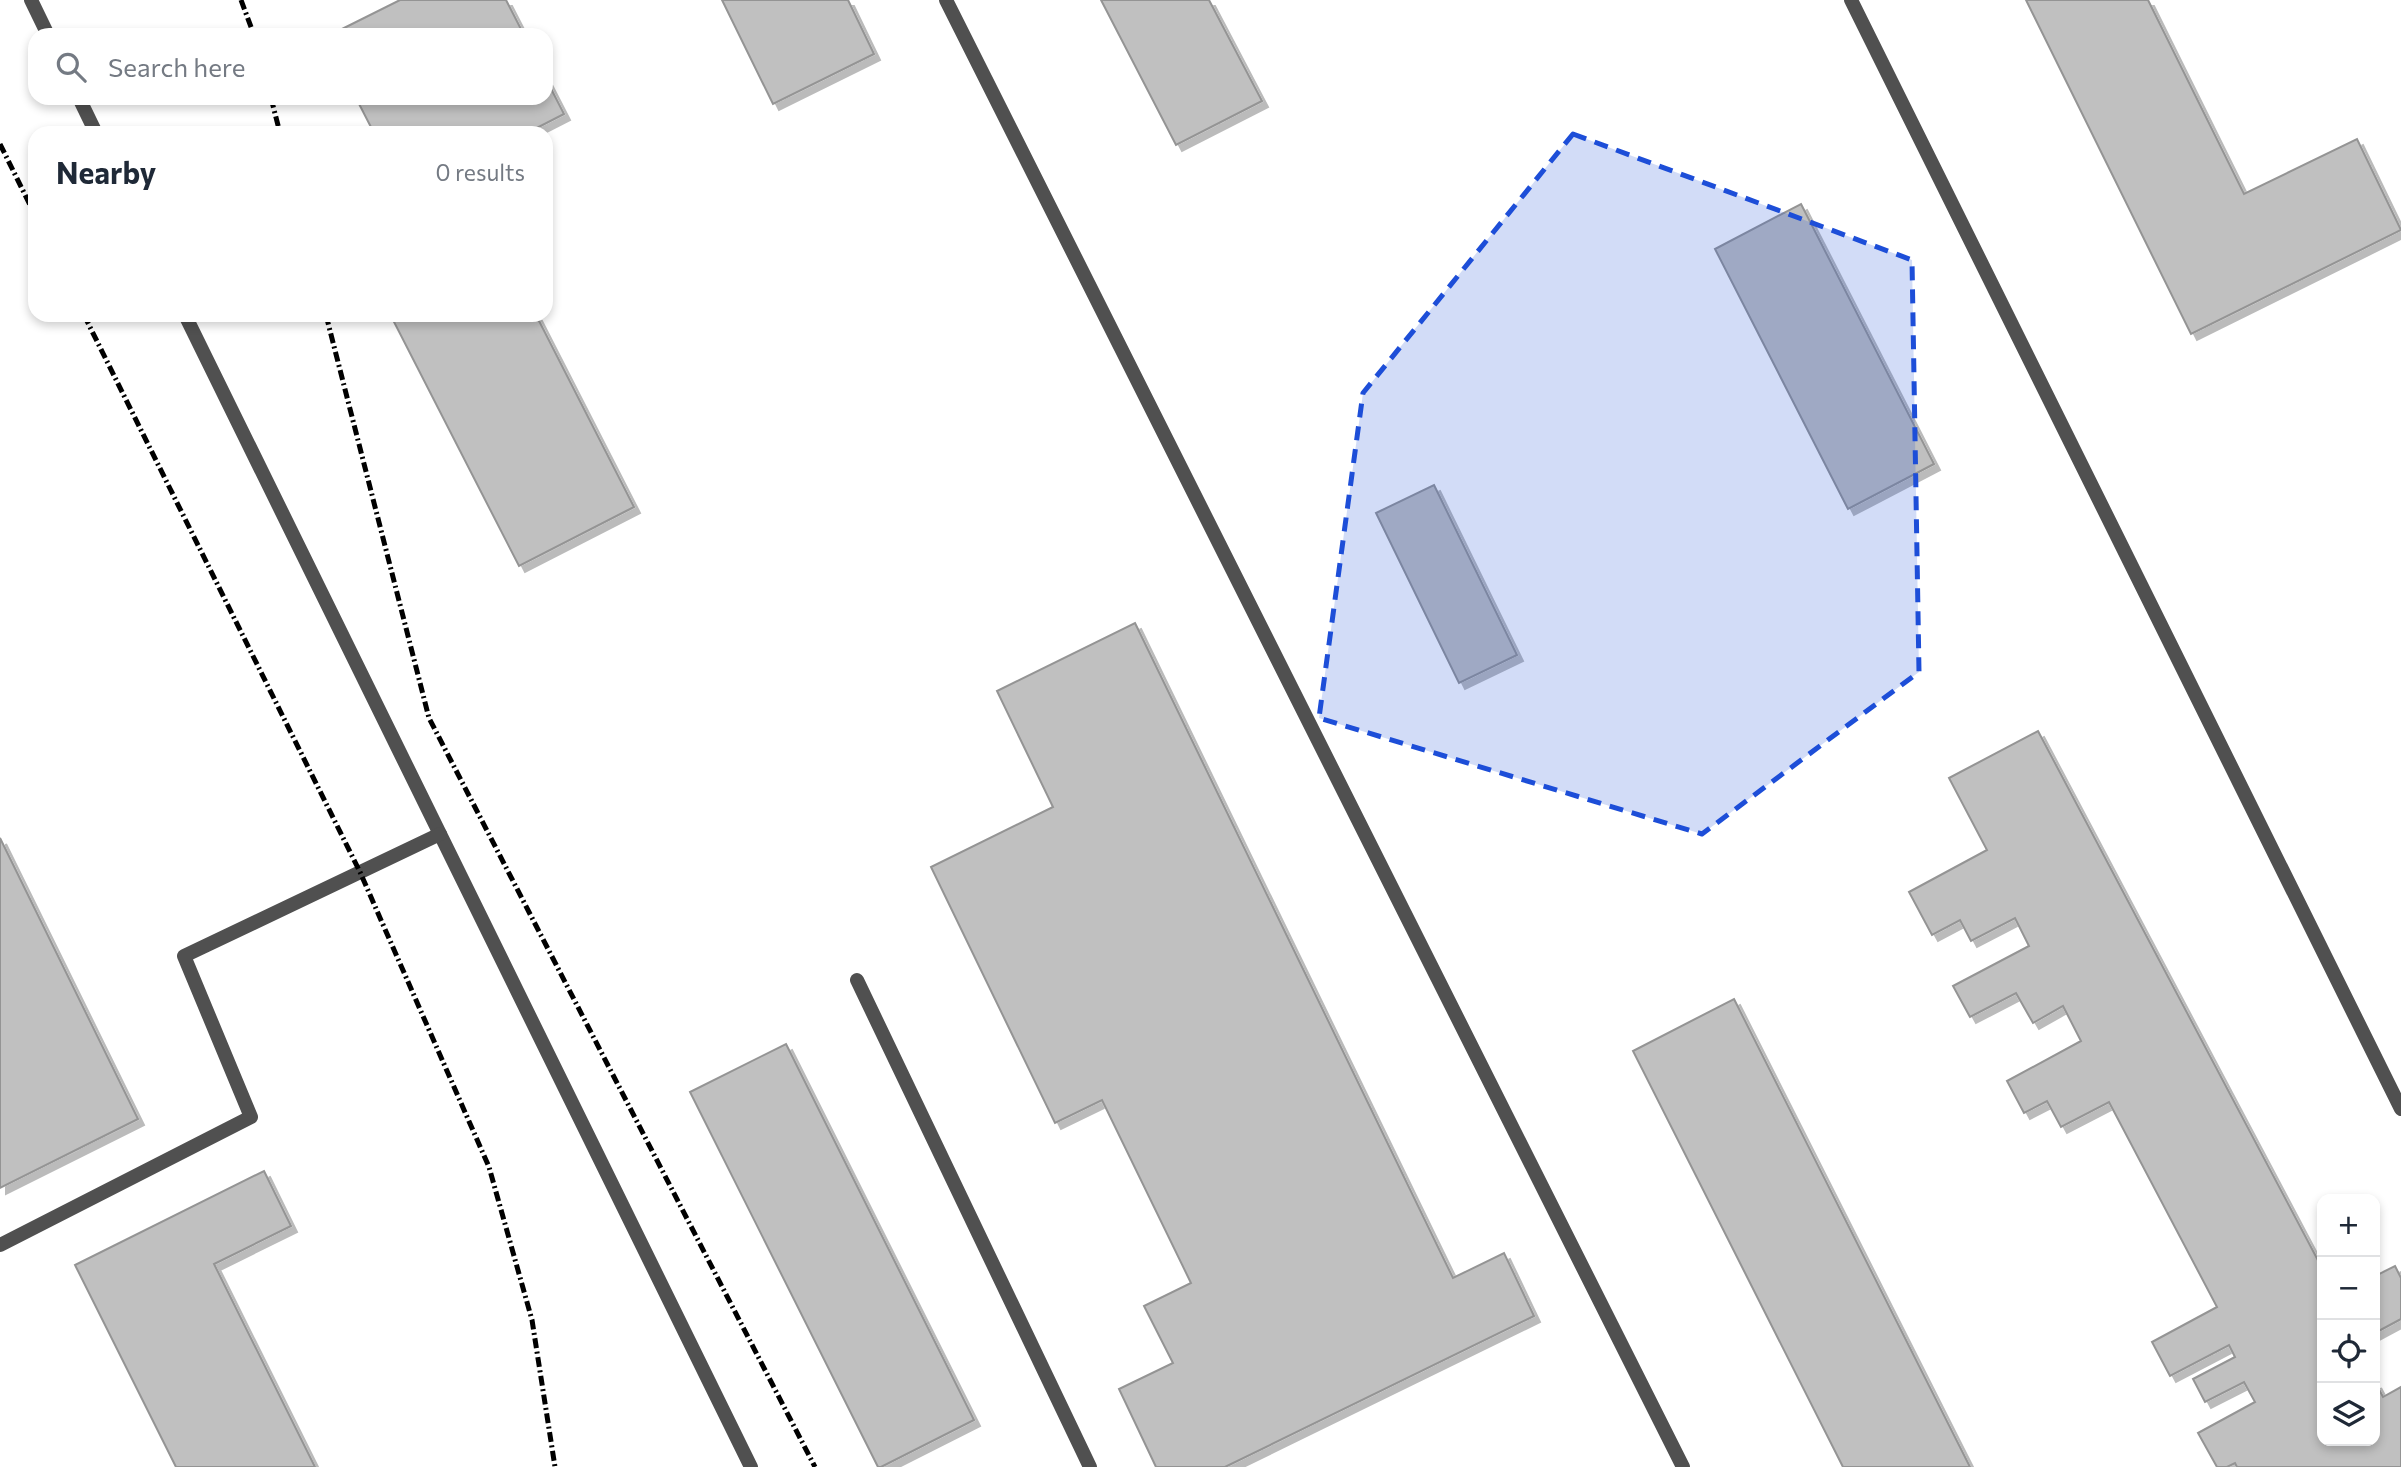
<!DOCTYPE html>
<meta charset="utf-8">
<style>
:root{--surface:#fff;--page:#f2f2f3;--text:#1f2937;--muted:#747a83;--line:#e0e1e3}
body{margin:0;font-family:Commissioner,sans-serif;background:var(--page);color:var(--text)}
.controls{position:absolute;right:21px;bottom:21px;display:grid;overflow:hidden;border-radius:14px;box-shadow:0 4px 10px #0003}
.controls button{width:63px;height:63px;display:grid;place-items:center;padding:0;border:0;border-bottom:2px solid var(--line);background:var(--surface);color:var(--text);font:35px sans-serif}
.list{margin:0;padding:0;list-style:none}
h2{display:flex;justify-content:space-between;align-items:center;height:91px;margin:0;padding:0 28px;font-size:30px}
h2 small{font-size:23px;font-weight:400;color:var(--muted)}
.icon{flex:none;width:38px;height:38px;fill:none;stroke:currentColor;stroke-width:2;stroke-linecap:round;stroke-linejoin:round}
.map{position:relative;flex:none;width:2401px;height:1467px;overflow:hidden}
.search{position:absolute;background:var(--surface);box-shadow:0 4px 10px #0003;left:28px;top:28px;width:525px;height:77px;display:flex;align-items:center;gap:18px;box-sizing:border-box;padding:0 24px;border-radius:21px;color:var(--muted);font-size:26px}
.panel{position:absolute;background:var(--surface);box-shadow:0 4px 10px #0003;left:28px;top:126px;width:525px;height:196px;border-radius:21px}
.map>svg:first-child{display:block}
.building{fill:#c0c0c0;stroke:#949494;stroke-width:2;filter:url(#shadow)}
.lines{fill:none;stroke-linecap:round;stroke-linejoin:round}
.service{stroke:#505050;stroke-width:14}
.rail{stroke:#000;stroke-width:5;stroke-dasharray:10 3.5 2 3.5;stroke-linecap:butt}
.marked{fill:#1d4ed8;fill-opacity:0.2;stroke:#1d4ed8;stroke-width:5;stroke-dasharray:14 9;stroke-linejoin:round}
</style>
<div class="map">
<svg width="2401" height="1467" viewBox="0 0 2401 1467">
<defs>
<filter id="shadow"><feDropShadow dx="6" dy="6" stdDeviation="0" flood-color="#0004"/></filter>
</defs>
<rect width="100%" height="100%" fill="#fff"/>
<!-- building -->
<g class="building">
<path d="M 400,0 L 506,0 L 524,35 L 330,35 Z"/>
<path d="M 722,0 L 848,0 L 874,54 L 773,104 Z"/>
<path d="M 1101,0 L 1209,0 L 1262,101 L 1176,145 Z"/>
<path d="M 2026,0 L 2148,0 L 2244,194 L 2357,139 L 2401,230 L 2191,334 Z"/>
<path d="M 546,79 L 564,114 L 527,133 L 374,133 L 356,98 L 546,98 Z"/>
<path d="M 1801,204 L 1934,464 L 1848,509 L 1715,249 Z"/>
<path d="M 398,315 L 536,315 L 634,507 L 519,566 L 392,318 Z"/>
<path d="M 1434,485 L 1517,655 L 1459,683 L 1376,513 Z"/>
<path d="M 1135,623 L 1453,1278 L 1504,1253 L 1534,1316 L 1225,1467 L 1156,1467 L 1119,1389 L 1173,1363 L 1144,1306 L 1191,1283 L 1102,1100 L 1055,1123 L 931,867 L 1053,807 L 997,691 Z"/>
<path d="M 2038,731 L 2322,1268 L 2322,1441 L 2375,1441 L 2375,1382 L 2383,1397 L 2401,1387 L 2401,1467 L 2237,1467 L 2235,1463 L 2227,1467 L 2217,1467 L 2198,1433 L 2255,1402 L 2244,1382 L 2205,1402 L 2193,1379 L 2235,1357 L 2229,1345 L 2170,1376 L 2152,1342 L 2217,1307 L 2109,1102 L 2061,1127 L 2047,1101 L 2024,1113 L 2007,1081 L 2081,1041 L 2063,1006 L 2033,1023 L 2016,993 L 1970,1017 L 1953,986 L 2029,946 L 2015,918 L 1971,941 L 1960,920 L 1932,935 L 1909,892 L 1987,850 L 1949,778 Z"/>
<path d="M 0,838 L 138,1119 L 0,1188 Z"/>
<path d="M 1734,999 L 1970,1467 L 1843,1467 L 1633,1051 Z"/>
<path d="M 786,1044 L 974,1420 L 881,1467 L 878,1467 L 690,1092 Z"/>
<path d="M 264,1171 L 291,1226 L 214,1264 L 315,1467 L 176,1467 L 75,1265 Z"/>
<path d="M 2395,1266 L 2401,1278 L 2401,1319 L 2375,1333 L 2375,1276 Z"/>
</g>
<g class="lines">
<!-- service -->
<g class="service">
<path d="M 31,0 L 48,35"/>
<path d="M 946,0 L 1683,1467"/>
<path d="M 1851,0 L 2401,1109"/>
<path d="M 79,98 L 96,133"/>
<path d="M 185,315 L 751,1467"/>
<path d="M 857,980 L 1090,1467"/>
<path d="M 0,1245 L 251,1117 L 184,956 L 440,834"/>
</g>
<!-- rail -->
<g class="rail">
<path d="M 241,0 L 254,35"/>
<path d="M 271,98 L 280,133"/>
<path d="M 0,144 L 35,215"/>
<path d="M 84,315 L 360,872 L 489,1167 L 532,1320 L 555,1467"/>
<path d="M 326,315 L 429,718 L 815,1467"/>
</g>
</g>
<!-- marked area -->
<path class="marked" d="M 1573,134 L 1912,260 L 1919,672 L 1702,834 L 1319,718 L 1363,393 Z"/>
</svg>
<div class="controls">
<button>+</button>
<button>−</button>
<button><svg class="icon" aria-label="locate" viewBox="0 0 24 24"><circle cx="12" cy="12" r="6"/><path d="M12 2v4M12 18v4M2 12h4M18 12h4"/></svg></button>
<button><svg class="icon" aria-label="layers" viewBox="0 0 24 24"><path d="M12 4l9 5-9 5-9-5zM3 14l9 5 9-5"/></svg></button>
</div>
<div class="search"><svg class="icon" aria-label="search" viewBox="0 0 24 24"><circle cx="10" cy="10" r="6"/><path d="M15 15l6 6"/></svg>Search here</div>
<section class="panel">
<h2>Nearby<small>0 results</small></h2>
<ul class="list">
</ul>
</section>
</div>
